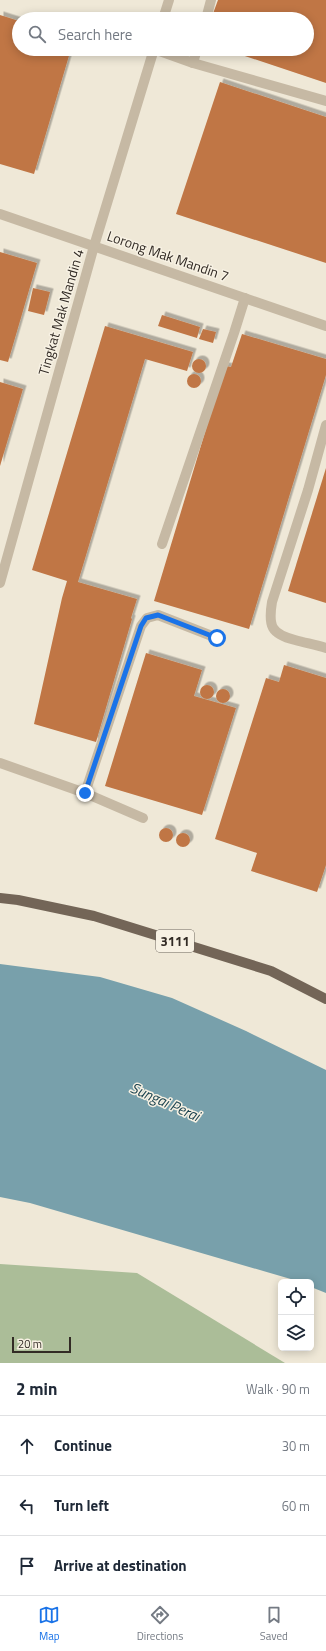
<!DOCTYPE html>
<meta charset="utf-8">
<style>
:root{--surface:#fff;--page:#f6f6f7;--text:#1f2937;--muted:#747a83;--line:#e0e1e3;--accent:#1a73e8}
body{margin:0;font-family:"Titillium Web",sans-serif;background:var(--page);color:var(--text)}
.controls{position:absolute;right:12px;bottom:12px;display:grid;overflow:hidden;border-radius:6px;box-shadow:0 2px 10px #0003}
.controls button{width:36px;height:36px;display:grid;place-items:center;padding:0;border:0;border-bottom:1px solid var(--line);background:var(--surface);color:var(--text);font:20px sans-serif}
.scale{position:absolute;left:12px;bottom:10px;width:59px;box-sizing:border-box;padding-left:4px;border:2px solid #322b25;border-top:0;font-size:11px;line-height:14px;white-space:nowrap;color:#322b25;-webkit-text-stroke:3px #f7f1e3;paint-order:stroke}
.stop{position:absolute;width:12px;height:12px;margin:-9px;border:3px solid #1a73e8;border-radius:50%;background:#fff}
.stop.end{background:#1a73e8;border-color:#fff;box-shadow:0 1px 4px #0008}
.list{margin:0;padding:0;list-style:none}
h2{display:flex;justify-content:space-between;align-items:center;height:52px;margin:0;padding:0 16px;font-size:17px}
h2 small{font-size:13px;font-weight:400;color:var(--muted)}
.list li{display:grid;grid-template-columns:26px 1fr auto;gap:12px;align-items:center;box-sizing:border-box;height:60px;padding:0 16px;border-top:1px solid var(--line)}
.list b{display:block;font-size:15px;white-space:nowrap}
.list em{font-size:13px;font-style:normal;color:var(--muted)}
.icon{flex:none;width:22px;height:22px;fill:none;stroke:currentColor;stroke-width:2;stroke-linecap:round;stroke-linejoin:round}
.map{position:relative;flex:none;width:326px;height:1363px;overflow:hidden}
.search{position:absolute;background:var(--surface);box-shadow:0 2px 10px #0003;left:12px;right:12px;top:12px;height:44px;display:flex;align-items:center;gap:10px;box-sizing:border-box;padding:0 14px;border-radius:22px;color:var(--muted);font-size:15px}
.sheet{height:232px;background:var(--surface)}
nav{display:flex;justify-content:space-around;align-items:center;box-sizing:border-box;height:56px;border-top:1px solid var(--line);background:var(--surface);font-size:11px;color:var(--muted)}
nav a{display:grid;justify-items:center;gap:2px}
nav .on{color:var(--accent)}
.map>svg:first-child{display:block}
.green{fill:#abbd98}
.water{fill:#78a0ab}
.building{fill:#c07645;filter:url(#shadow)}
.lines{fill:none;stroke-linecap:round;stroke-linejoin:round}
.minor{stroke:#c6b9a4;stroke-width:10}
.major{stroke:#736557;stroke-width:10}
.route{stroke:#1a73e8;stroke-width:5}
.labels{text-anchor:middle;stroke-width:3;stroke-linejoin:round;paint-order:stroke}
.shield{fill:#f7f1e3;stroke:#6d665e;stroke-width:1}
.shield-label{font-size:13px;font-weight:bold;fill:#322b25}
.street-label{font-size:14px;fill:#322b25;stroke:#f7f1e3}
.water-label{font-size:15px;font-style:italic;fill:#1d4551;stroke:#f7f1e3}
</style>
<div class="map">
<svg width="326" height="1363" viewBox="0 0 326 1363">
<defs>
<filter id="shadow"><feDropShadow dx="3.5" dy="-3.5" stdDeviation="0" flood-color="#0004"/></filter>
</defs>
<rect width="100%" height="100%" fill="#efe8d7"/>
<!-- green -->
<path class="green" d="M 0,1264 L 137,1273 L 285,1363 L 0,1363 Z"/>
<!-- water -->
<path class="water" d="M 0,964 L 100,977 L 172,998 L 246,1031 L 326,1070 L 326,1293 L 311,1287 L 311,1282 L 301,1282 L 30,1203 L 0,1197 Z"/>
<!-- building -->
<g class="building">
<path d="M 218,0 L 326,0 L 326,83 L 224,49 L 307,49 L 307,19 L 211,19 Z"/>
<path d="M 0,15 L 19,21 L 19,49 L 71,49 L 34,174 L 0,164 Z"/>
<path d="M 220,82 L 326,117 L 326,263 L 176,214 Z"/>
<path d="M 0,252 L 37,263 L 8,362 L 0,360 Z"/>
<path d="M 33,288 L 50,292 L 44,315 L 28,311 Z"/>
<path d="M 162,315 L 200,327 L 197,338 L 158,326 Z"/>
<path d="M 105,326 L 193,352 L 187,371 L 145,359 L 78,582 L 137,599 L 131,618 L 132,619 L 96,742 L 34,724 L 62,598 L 67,581 L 32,570 Z"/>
<path d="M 203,329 L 216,332 L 213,343 L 199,339 Z"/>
<path d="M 242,334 L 326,359 L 326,375 L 249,629 L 154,601 L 225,366 L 231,367 Z"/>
<circle cx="199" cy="366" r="7"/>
<circle cx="194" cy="381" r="7"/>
<path d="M 0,382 L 23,389 L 0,466 Z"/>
<path d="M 326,468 L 326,603 L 288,591 Z"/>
<path d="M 146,653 L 202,670 L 194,696 L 236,708 L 202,815 L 105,786 Z"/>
<path d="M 284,665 L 326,678 L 326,865 L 317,892 L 251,871 L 257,853 L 215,839 L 266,678 L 279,682 Z"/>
<circle cx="207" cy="692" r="7"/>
<circle cx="223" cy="696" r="7"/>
<circle cx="166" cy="835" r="7"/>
<circle cx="183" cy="840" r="7"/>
</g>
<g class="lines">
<!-- minor -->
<g class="minor">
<path d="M 163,19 L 169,0"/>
<path d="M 206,19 L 211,0"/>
<path d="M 154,49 L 193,63 L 326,101"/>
<path d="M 193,63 L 197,49"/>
<path d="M 0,214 L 326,326"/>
<path d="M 326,425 L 308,490 L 272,602 C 268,626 271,634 295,640 C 306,643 316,645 326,648"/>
<path d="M 162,544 L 234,333 L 245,298"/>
<path d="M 0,583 L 94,246 L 154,49"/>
<path d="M 0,763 L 85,793 L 143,818"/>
<path d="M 85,793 L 141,626 L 147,618 L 158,615 L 217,638"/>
</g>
<!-- major -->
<path class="major" d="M 0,898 L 18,900 L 94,916 L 271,971 L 326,999"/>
</g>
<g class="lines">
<!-- route -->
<path class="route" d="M 85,793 L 141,626 L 146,618 L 158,615 L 217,638"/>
</g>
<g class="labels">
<!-- shield labels -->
<rect class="shield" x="156" y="930" width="38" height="22" rx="3"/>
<g class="shield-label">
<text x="175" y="946">3111</text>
</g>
<!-- street labels -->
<g class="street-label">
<text transform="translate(168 256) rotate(19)" y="5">Lorong Mak Mandin 7</text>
<text transform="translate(61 312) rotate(-74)" y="5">Tingkat Mak Mandin 4</text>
</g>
<!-- water labels -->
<g class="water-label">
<text transform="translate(165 1102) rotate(24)" y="5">Sungai Perai</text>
</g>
</g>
</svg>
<div class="controls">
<button><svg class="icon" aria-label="locate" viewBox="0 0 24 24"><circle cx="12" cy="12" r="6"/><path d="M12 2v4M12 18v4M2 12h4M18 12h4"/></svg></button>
<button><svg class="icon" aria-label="layers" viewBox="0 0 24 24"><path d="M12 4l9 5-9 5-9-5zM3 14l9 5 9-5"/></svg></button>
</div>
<div class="scale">20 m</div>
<div class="stop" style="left:217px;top:638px"></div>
<div class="stop end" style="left:85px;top:793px"></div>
<div class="search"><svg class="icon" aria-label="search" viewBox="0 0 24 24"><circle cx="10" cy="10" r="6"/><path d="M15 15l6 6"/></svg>Search here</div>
</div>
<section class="sheet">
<h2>2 min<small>Walk · 90 m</small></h2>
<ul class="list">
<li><svg class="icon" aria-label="ahead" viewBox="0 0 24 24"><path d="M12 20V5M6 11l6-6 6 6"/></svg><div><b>Continue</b></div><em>30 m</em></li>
<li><svg class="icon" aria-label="left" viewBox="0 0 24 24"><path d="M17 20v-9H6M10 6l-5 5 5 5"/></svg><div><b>Turn left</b></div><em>60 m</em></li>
<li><svg class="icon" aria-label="arrive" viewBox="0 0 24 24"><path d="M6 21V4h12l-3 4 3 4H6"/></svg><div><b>Arrive at destination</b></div></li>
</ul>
</section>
<nav>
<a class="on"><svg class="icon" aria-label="map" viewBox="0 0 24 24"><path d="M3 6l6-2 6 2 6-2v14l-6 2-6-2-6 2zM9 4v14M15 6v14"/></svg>Map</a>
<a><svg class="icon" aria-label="directions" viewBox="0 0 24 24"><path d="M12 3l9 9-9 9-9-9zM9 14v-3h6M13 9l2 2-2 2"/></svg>Directions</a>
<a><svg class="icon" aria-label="saved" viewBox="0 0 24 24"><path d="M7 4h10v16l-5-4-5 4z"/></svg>Saved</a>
</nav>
